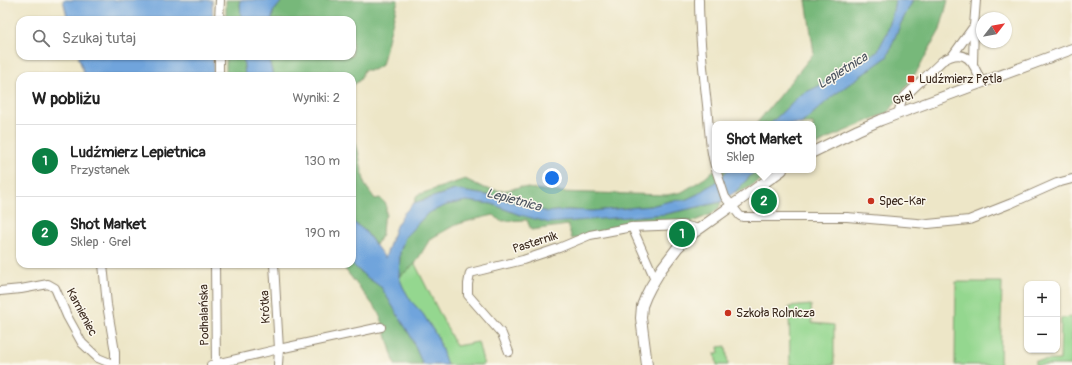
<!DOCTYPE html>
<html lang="pl">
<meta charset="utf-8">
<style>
:root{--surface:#fff;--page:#f2f2f2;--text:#222;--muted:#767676;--line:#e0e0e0;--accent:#0b8043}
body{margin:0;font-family:Pangolin,sans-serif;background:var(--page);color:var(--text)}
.controls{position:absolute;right:12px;bottom:12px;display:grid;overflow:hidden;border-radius:8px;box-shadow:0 1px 3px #0004}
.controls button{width:36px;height:36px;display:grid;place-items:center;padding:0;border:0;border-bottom:1px solid var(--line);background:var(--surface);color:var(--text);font:20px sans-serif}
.compass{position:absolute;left:976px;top:12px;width:36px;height:36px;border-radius:50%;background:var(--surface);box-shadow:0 1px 3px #0004;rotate:59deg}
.you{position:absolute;left:552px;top:178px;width:14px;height:14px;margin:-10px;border:3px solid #fff;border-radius:50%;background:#1a73e8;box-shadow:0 0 0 6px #1a73e833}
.badge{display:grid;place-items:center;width:26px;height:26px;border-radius:50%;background:var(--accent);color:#fff;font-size:13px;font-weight:700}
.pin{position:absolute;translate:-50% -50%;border:2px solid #fff;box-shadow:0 1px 4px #0006}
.popup{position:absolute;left:712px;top:121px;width:104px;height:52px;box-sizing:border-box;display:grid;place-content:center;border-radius:8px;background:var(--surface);filter:drop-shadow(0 1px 3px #0005);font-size:13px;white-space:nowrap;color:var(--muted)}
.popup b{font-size:15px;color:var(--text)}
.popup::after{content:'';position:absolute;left:50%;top:100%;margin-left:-8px;border:8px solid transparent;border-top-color:var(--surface)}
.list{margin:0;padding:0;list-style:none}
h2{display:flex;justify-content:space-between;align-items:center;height:52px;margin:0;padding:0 16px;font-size:17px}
h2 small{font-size:13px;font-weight:400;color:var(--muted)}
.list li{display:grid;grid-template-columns:26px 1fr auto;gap:12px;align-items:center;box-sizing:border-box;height:72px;padding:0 16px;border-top:1px solid var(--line)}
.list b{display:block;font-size:15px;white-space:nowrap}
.list p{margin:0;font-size:13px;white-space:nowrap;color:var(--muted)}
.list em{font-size:13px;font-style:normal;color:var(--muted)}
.icon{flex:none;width:22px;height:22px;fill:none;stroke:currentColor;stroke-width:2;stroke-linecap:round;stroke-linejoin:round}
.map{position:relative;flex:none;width:1072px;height:365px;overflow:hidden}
.search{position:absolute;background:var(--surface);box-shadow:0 1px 3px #0004;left:16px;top:16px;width:340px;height:44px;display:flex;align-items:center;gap:10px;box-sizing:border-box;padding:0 14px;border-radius:12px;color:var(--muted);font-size:15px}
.panel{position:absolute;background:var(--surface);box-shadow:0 1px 3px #0004;left:16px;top:72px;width:340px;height:196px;border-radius:12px}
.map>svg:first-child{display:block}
.green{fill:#94d78f;stroke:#688056}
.forest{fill:#77b87a;stroke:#59714c}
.water{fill:#6fa4dc;stroke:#55677d}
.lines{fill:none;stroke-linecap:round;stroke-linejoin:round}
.minor-casing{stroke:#948872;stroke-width:10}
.tertiary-casing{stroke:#948872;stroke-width:12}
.minor{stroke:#fff;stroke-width:8}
.tertiary{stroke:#fff;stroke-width:10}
.poi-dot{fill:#c8321e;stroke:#fbf7ec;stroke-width:1.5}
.labels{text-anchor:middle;stroke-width:3;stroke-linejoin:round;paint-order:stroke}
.poi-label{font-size:12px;fill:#3b2a1e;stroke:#fbf7ec;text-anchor:start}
.street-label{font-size:12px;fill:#3b2a1e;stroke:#fbf7ec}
.water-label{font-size:13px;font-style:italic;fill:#4d5560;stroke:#fbf7ec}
</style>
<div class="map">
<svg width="1072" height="365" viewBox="0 0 1072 365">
<rect width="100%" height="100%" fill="#fbf7ec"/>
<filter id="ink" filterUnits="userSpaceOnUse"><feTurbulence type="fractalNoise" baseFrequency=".025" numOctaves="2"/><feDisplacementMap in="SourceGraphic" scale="8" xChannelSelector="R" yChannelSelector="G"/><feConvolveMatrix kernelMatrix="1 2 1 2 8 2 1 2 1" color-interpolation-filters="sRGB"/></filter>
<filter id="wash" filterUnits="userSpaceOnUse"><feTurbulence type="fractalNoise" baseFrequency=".012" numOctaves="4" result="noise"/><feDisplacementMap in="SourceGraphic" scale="16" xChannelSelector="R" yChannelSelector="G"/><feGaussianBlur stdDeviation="0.9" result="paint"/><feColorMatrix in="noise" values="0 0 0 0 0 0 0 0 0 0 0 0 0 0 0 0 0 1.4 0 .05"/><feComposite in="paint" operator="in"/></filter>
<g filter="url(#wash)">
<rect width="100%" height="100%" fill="#ede6c7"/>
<!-- green -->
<g class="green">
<path d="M 415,264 L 456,346 L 478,342 L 484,365 L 447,365 L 438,338 L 423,314 L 411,301 L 403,287 L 399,277 Z"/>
<path d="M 956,282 L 1002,282 L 1000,365 L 955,365 Z"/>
<path d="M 811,305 L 812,323 L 834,325 L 834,365 L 790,365 L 789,307 Z"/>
<path d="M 1072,317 L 1072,365 L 1035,365 L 1035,361 L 1060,360 L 1061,318 Z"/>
<path d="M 726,346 L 728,365 L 717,365 L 715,353 L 719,353 L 718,347 Z"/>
</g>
<!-- forest -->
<g class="forest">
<path d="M 226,0 L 240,0 L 241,20 L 226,20 Z"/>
<path d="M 283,0 L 398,0 L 382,65 L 373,70 L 364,70 L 360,80 L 352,86 L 352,76 L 335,76 L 312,74 L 309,76 L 273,76 L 269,60 L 269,56 L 352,56 L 352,20 L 272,20 L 273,12 Z"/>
<path d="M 806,0 L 895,0 L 892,16 L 887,33 L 877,52 L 819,86 L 800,95 L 770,124 L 756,124 L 814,53 Z"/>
<path d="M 913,0 L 948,0 L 940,30 L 917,71 L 889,112 L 829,138 L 813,147 L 813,124 L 801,124 L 834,95 L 887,57 L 900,25 Z"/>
<path d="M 226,56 L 243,56 L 245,76 L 226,76 Z"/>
<path d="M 352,133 L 358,150 L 365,185 L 375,199 L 380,198 L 386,204 L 386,215 L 383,221 L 382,234 L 376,245 L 365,231 L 352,221 Z"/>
<path d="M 715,169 L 715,170 L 728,170 L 715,183 L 706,188 L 698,194 L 685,200 L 670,201 L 651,206 L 592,211 L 567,210 L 547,212 L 492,196 L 455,190 L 414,203 L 417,195 L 465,179 L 484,188 L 502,191 L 520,187 L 557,192 L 667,195 L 682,192 L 705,178 Z"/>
<path d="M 756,170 L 774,170 C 765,176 745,193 735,192 Z"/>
<path d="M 466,201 L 492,204 L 517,214 L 614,218 L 666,214 L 721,202 L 719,208 L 712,214 L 692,222 L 641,224 L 572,239 L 568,225 L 531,230 L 527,220 L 500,221 L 494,215 L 476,219 L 455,225 L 430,239 L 415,264 L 399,277 L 400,252 L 405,237 L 428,213 L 447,205 Z"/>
<path d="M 341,264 L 352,264 L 365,276 L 381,287 L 410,335 L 423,365 L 395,365 L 380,314 Z"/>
</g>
<!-- water -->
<g class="water">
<path d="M 63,0 L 212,0 L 213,20 L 68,20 Z"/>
<path d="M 240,0 L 283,0 L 273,12 L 272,20 L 241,20 Z"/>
<path d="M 895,0 L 913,0 L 900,25 L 887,57 L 834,95 L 801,124 L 770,124 L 800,95 L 819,86 L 877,52 L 887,33 L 892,16 Z"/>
<path d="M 78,56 L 213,56 L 213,76 L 85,76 Z"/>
<path d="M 243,56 L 269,56 L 269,60 L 273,76 L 245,76 Z"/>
<path d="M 728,170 L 756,170 L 735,192 L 721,202 L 666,214 L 549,223 L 517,214 L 492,204 L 466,201 L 447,205 L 428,213 L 405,237 L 400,252 L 399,277 L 403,287 L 411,301 L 423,314 L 438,338 L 447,365 L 423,365 L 410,335 L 381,287 L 365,276 L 352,264 L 352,221 L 365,231 L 385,258 L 396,226 L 404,213 L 414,203 L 455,190 L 492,196 L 547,212 L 567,210 L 592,211 L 651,206 L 670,201 L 685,200 L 698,194 L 706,188 L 715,183 Z"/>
</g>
</g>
<g filter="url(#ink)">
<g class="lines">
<defs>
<g id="minor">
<path d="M 699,0 C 699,35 703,70 707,105 C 709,125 709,146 715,166"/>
<path d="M 219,20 L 220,0"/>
<path d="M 953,55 L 974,26"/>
<path d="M 973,63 L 974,26 L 976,0"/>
<path d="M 219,76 L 219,56"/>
<path d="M 898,114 L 902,99 L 942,61 C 966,46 974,62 981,83"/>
<path d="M 716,170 L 725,197 L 740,216 L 743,217 L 847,217 L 928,224 L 969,220 L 1012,203 L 1057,183 L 1072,179"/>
<path d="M 632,227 L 655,279"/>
<path d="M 103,264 L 107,305 L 115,352 L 115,365"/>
<path d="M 215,264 L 216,365"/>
<path d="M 0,291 L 21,289 L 48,284 L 55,288 L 67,316 L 82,343 L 98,358 L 115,365"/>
<path d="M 509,352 L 502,334 L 468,295 L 468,284 L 470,273 L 523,260 L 559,248 L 590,235 L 632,227 L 683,225 L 699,229"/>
<path d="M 211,365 L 279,349 L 274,264"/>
<path d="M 278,365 L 279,349 L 381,327"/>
</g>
<g id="tertiary">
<path d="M 813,152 L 858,130 L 881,120 L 1072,49"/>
<path d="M 647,365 L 641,318 L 642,306 L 646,296 L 650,288 L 662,268 L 678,247 L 692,234 L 782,170"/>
</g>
</defs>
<!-- minor casing -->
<use href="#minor" class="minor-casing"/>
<!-- tertiary casing -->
<use href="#tertiary" class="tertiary-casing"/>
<!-- minor -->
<use href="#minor" class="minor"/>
<!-- tertiary -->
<use href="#tertiary" class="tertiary"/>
</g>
</g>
<!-- markers -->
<g class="poi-dot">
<rect x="907" y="75" width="8" height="8" rx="2"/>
<circle cx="871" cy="201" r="4"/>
<circle cx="728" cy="313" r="4"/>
</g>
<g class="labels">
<!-- poi labels -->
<g class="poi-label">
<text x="919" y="83">Ludźmierz Pętla</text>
<text x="879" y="205">Spec-Kar</text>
<text x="736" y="317">Szkoła Rolnicza</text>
</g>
<!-- street labels -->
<g class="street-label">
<text transform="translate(903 98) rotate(-20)" y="4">Grel</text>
<text transform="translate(535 242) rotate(-18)" y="4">Pasternik</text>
<text transform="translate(265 307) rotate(-93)" y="4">Krótka</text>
<text transform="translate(82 312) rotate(62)" y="4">Kamieniec</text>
<text transform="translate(204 315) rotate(-91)" y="4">Podhalańska</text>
</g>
<!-- water labels -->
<g class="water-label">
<text transform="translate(842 70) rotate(-32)" y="5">Lepietnica</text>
<text transform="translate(514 199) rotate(15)" y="5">Lepietnica</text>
</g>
</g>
</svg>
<div class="controls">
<button>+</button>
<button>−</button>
</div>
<svg class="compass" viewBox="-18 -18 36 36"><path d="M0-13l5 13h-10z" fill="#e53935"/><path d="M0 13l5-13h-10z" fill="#767676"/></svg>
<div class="you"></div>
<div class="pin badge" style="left:682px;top:234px">1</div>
<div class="pin badge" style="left:764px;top:201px">2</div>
<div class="popup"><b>Shot Market</b>Sklep</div>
<div class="search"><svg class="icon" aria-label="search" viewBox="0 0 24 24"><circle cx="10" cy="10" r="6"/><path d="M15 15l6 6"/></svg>Szukaj tutaj</div>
<section class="panel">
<h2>W pobliżu<small>Wyniki: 2</small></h2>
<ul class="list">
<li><span class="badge">1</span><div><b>Ludźmierz Lepietnica</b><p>Przystanek</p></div><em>130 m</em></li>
<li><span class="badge">2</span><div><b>Shot Market</b><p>Sklep · Grel</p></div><em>190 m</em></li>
</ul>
</section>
</div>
